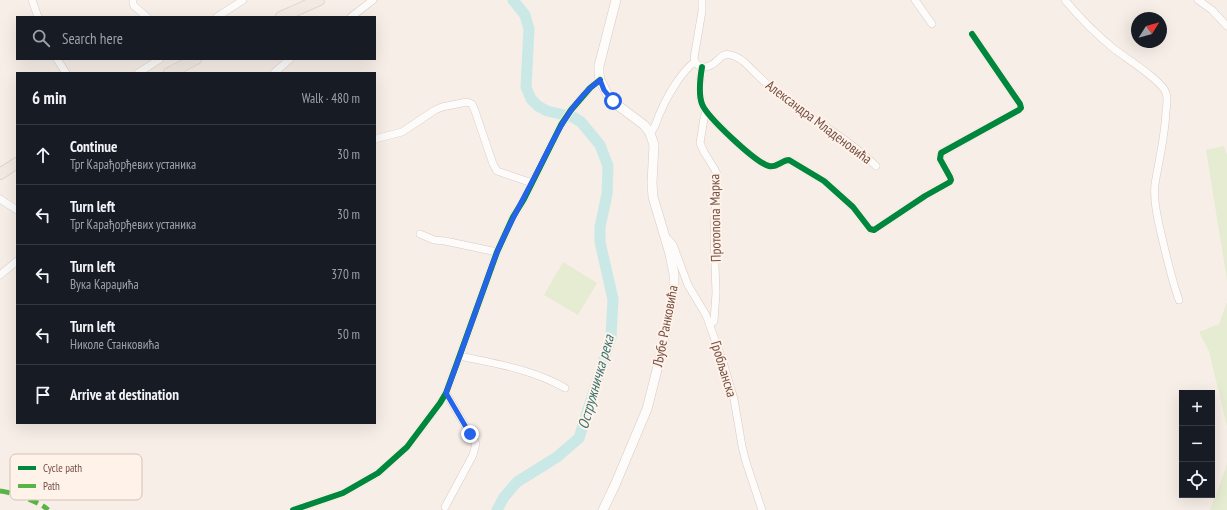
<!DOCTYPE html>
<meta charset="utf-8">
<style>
:root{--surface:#171b24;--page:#242831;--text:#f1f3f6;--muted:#9ea1a6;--line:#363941}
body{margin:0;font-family:"PT Sans Narrow",sans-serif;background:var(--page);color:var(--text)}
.controls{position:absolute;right:12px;bottom:12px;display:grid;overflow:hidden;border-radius:0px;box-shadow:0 4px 16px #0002}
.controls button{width:36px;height:36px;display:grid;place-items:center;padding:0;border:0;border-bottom:1px solid var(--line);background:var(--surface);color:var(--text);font:20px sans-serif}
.compass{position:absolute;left:1131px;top:12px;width:36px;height:36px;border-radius:50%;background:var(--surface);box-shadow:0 4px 16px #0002;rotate:53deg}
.stop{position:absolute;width:12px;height:12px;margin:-9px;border:3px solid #2563eb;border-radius:50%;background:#fff}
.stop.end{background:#2563eb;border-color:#fff;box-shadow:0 1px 4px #0008}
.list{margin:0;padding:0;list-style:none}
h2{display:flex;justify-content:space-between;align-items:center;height:52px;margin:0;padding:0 16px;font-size:17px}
h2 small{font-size:13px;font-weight:400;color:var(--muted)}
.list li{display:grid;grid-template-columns:26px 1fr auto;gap:12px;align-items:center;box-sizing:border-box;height:60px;padding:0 16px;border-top:1px solid var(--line)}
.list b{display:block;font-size:15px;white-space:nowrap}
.list p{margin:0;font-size:13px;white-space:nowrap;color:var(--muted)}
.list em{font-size:13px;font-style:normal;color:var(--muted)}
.icon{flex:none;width:22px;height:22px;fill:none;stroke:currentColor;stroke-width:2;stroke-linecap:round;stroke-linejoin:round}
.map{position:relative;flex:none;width:1227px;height:510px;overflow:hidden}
.search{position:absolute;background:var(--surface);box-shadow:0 4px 16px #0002;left:16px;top:16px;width:360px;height:44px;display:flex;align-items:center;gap:10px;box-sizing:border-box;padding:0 14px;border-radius:0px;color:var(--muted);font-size:15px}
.panel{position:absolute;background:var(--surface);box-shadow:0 4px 16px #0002;left:16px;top:72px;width:360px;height:352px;border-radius:0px}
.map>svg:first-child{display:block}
.green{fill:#e6ecd1}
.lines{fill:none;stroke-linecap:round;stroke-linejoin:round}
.river{stroke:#c9e8e6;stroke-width:11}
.minor-casing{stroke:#d8cbc5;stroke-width:8}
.tertiary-casing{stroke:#d8cbc5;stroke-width:10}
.primary-casing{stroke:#d5c8c4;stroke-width:12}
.minor{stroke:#fefcfb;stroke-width:7}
.tertiary{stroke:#fefcfb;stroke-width:9}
.primary{stroke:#f2eae3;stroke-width:11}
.quiet{stroke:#59b447;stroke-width:5;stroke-dasharray:10 5;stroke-linecap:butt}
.cycleway-casing{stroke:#fff2e8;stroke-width:8}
.cycleway{stroke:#00873e;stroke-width:6}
.route{stroke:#2563eb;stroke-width:5}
.labels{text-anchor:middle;stroke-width:4;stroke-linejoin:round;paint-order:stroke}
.street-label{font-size:14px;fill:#745047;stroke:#fff2e8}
.water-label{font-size:15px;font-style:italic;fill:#387473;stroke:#fff2e8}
.key{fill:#fff2e8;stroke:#d5c1b8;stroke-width:1}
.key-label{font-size:11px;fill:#745047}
</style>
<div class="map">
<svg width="1227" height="510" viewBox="0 0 1227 510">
<rect width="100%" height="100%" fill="#f7eee7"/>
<!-- green -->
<g class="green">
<path d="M 1224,146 L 1227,155 L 1227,280 L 1206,150 Z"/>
<path d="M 563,262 L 597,283 L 578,315 L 544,295 Z"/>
<path d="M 1227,302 L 1227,426 L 1209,351 L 1199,332 L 1219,324 Z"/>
<path d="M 1227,462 L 1227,510 L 1210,510 L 1226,467 Z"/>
</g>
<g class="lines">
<!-- river -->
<path class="river" d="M 497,510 L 504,497 L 517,482 L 557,457 L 579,438 L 611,337 L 613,299 L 600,242 L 600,227 L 607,194 L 608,166 L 600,145 L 581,122 L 573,117 L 547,111 L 538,106 L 531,99 L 526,87 L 529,29 L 525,15 L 513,0"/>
<defs>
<g id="minor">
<path d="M 32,0 L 38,17"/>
<path d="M 133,0 L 133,4 L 134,6 L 147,17"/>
<path d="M 915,0 L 932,24"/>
<path d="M 1065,0 C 1079,17 1096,34 1113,48 C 1124,57 1163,81 1166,93 C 1168,99 1167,105 1166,111 C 1165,136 1159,160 1155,184 C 1153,203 1159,224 1163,242 C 1168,262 1172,281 1179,300"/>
<path d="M 1198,0 L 1212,10 L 1227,26"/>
<path d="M 217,17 L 243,0"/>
<path d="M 351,17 L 373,0"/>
<path d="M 57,59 L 66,73"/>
<path d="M 698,65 L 695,62 L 694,58 L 702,11 L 702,0"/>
<path d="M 702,67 C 700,79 698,93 702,104 C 707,117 756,163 769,166 C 777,168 782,160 789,160 L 824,181 L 853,207 L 870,229 L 874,230 L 925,196 L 950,182 L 951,180 L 950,177 L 940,159 L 941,153 L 1019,110 L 1021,108 L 1020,104 L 972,34"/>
<path d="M 702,67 C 722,68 717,43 743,61 C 758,75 772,91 789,102 C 818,123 850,140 876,166"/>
<path d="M 138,73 L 160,59"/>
<path d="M 274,73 L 290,59"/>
<path d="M 706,111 L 704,118 L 700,143 L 704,152 L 714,168 L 717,174 L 714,236 L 716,293 L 714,321 L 710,325"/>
<path d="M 650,133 C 656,128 657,118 661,111 C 666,98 683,69 695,62"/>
<path d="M 375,139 L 402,132 L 435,110 L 442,107 L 467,102 L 472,104 L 475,111 L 493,164 L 497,171 L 532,183"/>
<path d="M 0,199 L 17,210"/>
<path d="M 420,234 L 434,240 L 445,241 L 497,252"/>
<path d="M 665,239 L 668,239 L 673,245 L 688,285 L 706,315 L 722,359 L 734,399 L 742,446 L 746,462 L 762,510"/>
<path d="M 0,275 L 17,261"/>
<path d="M 460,356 C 496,364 532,369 565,388"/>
<path d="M 445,507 L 473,455 L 476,444 L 446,393"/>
<path d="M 293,510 L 343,493 L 378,473 L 407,447 L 440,403 L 446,393 L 457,363 L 497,252 L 513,217 L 524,199 L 561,125 L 571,110 L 590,88 L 600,80"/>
</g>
<path id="tertiary" d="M 603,510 L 615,485 L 647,409 L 660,358 L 672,299 L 674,285 L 674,274 L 670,254 L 653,197 L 652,183 L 654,145 L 652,139 L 649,131 L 644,125 L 616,104 L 609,97 L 600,80 L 599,74 L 599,66 L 616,0"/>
<g id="primary">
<path d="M 281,17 L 319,0"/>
<path d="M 169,73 L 196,59"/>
<path d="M 0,174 L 17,163"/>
</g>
</defs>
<!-- minor casing -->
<use href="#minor" class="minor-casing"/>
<!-- tertiary casing -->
<use href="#tertiary" class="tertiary-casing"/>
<!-- primary casing -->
<use href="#primary" class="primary-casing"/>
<!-- minor -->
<use href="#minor" class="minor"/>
<!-- tertiary -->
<use href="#tertiary" class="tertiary"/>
<!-- primary -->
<use href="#primary" class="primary"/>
<!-- quiet -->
<path class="quiet" d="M 0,491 C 11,492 41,502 48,510"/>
<defs>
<g id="cycleway">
<path d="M 702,67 C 700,79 698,93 702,104 C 707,117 756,163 769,166 C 777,168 782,160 789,160 L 824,181 L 853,207 L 870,229 L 874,230 L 925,196 L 950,182 L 951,180 L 950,177 L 940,159 L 941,153 L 1019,110 L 1021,108 L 1020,104 L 972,34"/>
<path d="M 293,510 L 343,493 L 378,473 L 407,447 L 440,403 L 446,393 L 457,363 L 497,252 L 513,217 L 524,199 L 561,125 L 571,110 L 590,88 L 600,80"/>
</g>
</defs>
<!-- cycleway casing -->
<use href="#cycleway" class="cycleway-casing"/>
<!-- cycleway -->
<use href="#cycleway" class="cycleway"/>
</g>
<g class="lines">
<!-- route -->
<path class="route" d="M 470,434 L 446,393 C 458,362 469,330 480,299 C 486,283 491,266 498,250 C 510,222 526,194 540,166 C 556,135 571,101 600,80 L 604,90 L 613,101"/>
</g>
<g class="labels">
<!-- street labels -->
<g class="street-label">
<text transform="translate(819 122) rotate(37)" y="5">Александра Младеновића</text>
<text transform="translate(715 218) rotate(-91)" y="5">Протопопа Марка</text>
<text transform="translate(665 326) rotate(-79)" y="5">Љубе Ранковића</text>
<text transform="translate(724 369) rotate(73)" y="5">Гробљанска</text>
</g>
<!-- water labels -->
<g class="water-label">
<text transform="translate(596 382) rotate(-74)" y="5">Остружничка река</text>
</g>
</g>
<!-- legend -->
<rect x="10" y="454" width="132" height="46" rx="6" class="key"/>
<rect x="18" y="466" width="18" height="4" fill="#00873e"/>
<rect x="18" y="484" width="18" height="4" fill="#59b447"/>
<g class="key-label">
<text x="43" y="472">Cycle path</text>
<text x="43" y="490">Path</text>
</g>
</svg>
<div class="controls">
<button>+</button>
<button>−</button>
<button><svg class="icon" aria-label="locate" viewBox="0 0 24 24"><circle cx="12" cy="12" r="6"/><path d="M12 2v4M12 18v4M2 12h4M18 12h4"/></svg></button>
</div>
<svg class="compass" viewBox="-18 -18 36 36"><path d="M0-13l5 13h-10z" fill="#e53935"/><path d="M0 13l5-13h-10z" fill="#9ea1a6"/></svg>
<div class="stop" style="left:613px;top:101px"></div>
<div class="stop end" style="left:470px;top:434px"></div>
<div class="search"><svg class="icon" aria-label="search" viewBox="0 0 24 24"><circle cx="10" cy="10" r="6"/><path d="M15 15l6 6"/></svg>Search here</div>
<section class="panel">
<h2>6 min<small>Walk · 480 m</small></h2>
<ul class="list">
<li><svg class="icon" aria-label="ahead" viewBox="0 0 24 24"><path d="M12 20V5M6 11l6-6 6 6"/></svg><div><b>Continue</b><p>Трг Карађорђевих устаника</p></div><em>30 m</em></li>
<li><svg class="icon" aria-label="left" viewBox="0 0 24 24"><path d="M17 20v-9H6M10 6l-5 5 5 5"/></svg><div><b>Turn left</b><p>Трг Карађорђевих устаника</p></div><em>30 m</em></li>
<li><svg class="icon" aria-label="left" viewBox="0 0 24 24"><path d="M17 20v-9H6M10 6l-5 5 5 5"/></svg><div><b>Turn left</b><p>Вука Караџића</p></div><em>370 m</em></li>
<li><svg class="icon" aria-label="left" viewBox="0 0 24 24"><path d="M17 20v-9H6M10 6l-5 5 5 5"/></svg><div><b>Turn left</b><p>Николе Станковића</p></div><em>50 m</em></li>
<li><svg class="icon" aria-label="arrive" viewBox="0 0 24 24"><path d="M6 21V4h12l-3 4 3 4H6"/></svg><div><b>Arrive at destination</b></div></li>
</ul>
</section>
</div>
